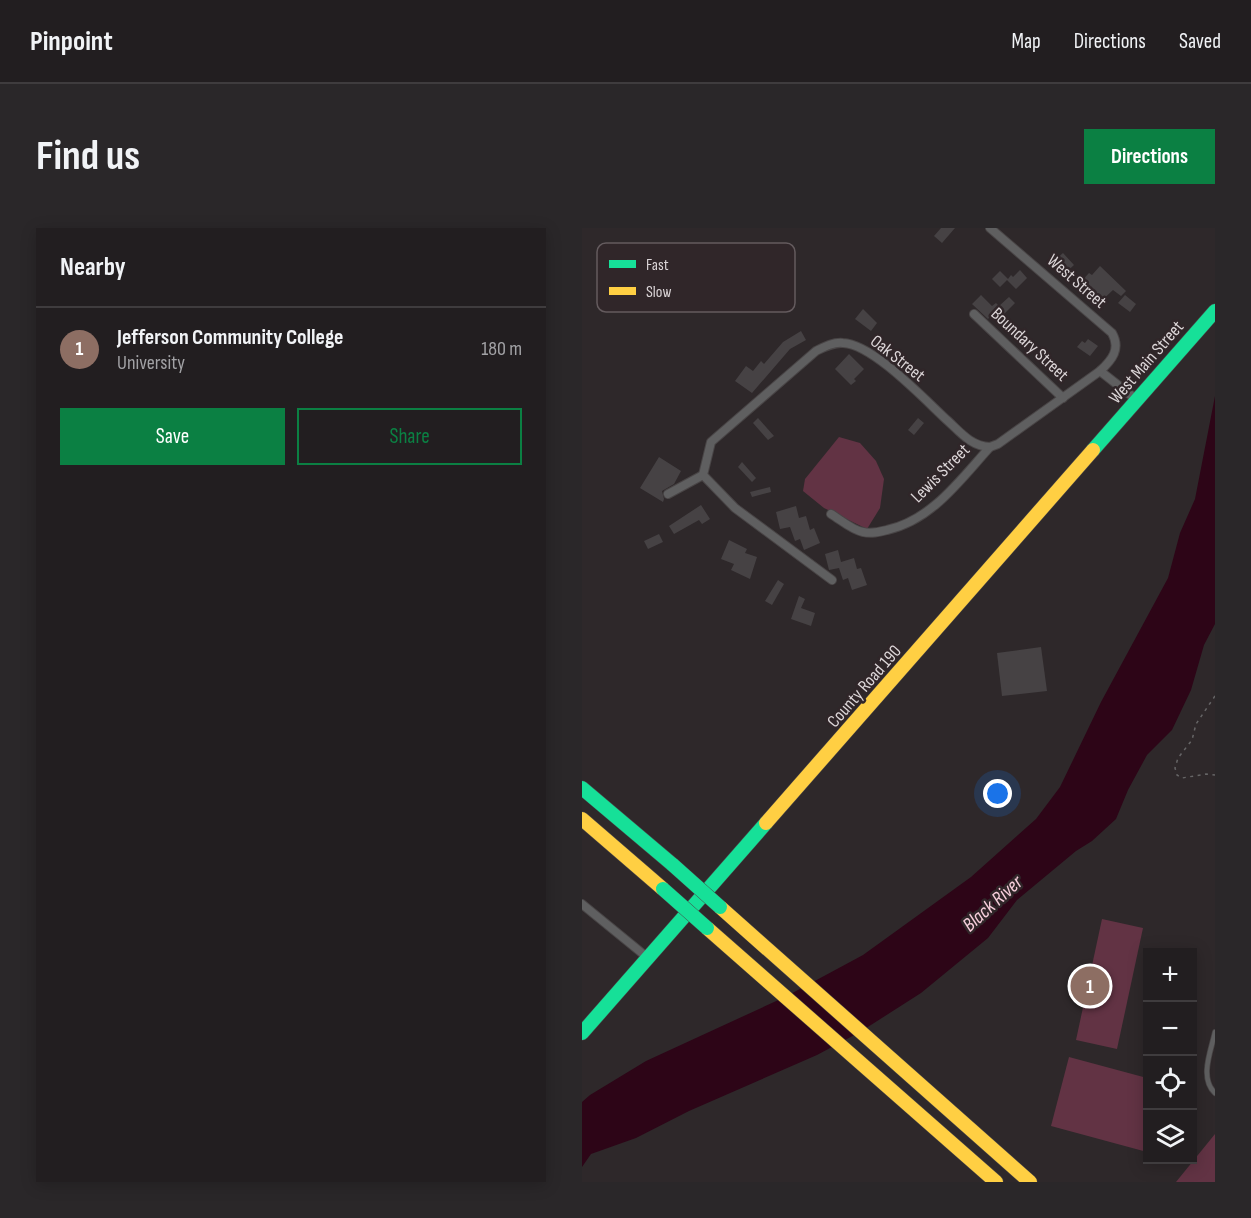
<!DOCTYPE html>
<meta charset="utf-8">
<style>
:root{--surface:#221e20;--page:#2a2729;--text:#f1f3f6;--muted:#a2a2a5;--line:#3f3c3e;--accent:#0b8043}
body{margin:0;font-family:"Sofia Sans Condensed",sans-serif;background:var(--page);color:var(--text)}
.controls{position:absolute;right:18px;bottom:18px;display:grid;overflow:hidden;border-radius:0px;box-shadow:0 3px 15px #0003}
.controls button{width:54px;height:54px;display:grid;place-items:center;padding:0;border:0;border-bottom:2px solid var(--line);background:var(--surface);color:var(--text);font:30px sans-serif}
.you{position:absolute;left:416px;top:566px;width:21px;height:21px;margin:-15px;border:4px solid #fff;border-radius:50%;background:#1a73e8;box-shadow:0 0 0 9px #1a73e833}
.badge{display:grid;place-items:center;width:39px;height:39px;border-radius:50%;background:var(--accent);color:#fff;font-size:20px;font-weight:700}
.pin{position:absolute;translate:-50% -50%;border:3px solid #fff;box-shadow:0 2px 6px #0006}
.list{margin:0;padding:0;list-style:none}
h2{display:flex;justify-content:space-between;align-items:center;height:78px;margin:0;padding:0 24px;font-size:26px}
h2 small{font-size:20px;font-weight:400;color:var(--muted)}
.list li{display:grid;grid-template-columns:39px 1fr auto;gap:18px;align-items:center;box-sizing:border-box;height:84px;padding:0 24px;border-top:2px solid var(--line)}
.list b{display:block;font-size:22px;white-space:nowrap}
.list p{margin:0;font-size:20px;white-space:nowrap;color:var(--muted)}
.list em{font-size:20px;font-style:normal;color:var(--muted)}
.actions{display:flex;gap:12px;padding:18px 24px}
.actions a{flex:1;padding:14px 0;border:2px solid var(--accent);border-radius:0px;text-align:center;font-size:21px;color:var(--accent)}
.actions .main{background:var(--accent);color:#fff}
.icon{flex:none;width:33px;height:33px;fill:none;stroke:currentColor;stroke-width:2;stroke-linecap:round;stroke-linejoin:round}
.map{position:relative;flex:none;width:633px;height:954px;overflow:hidden;border-radius:0px}
header{display:flex;align-items:center;gap:36px;box-sizing:border-box;height:84px;padding:0 30px;background:var(--surface);border-bottom:2px solid var(--line)}
header strong{font-size:28px}
nav{display:flex;gap:33px;margin-inline-start:auto;font-size:21px}
.intro{display:flex;align-items:center;justify-content:space-between;box-sizing:border-box;height:144px;padding:0 36px}
h1{margin:0;font-size:42px}
.button{padding:15px 27px;border-radius:0px;background:var(--accent);color:#fff;font-size:21px;font-weight:700}
main{display:flex;gap:36px;padding:0 36px}
aside{flex:1;background:var(--surface);border-radius:0px;box-shadow:0 3px 15px #0003}
.map>svg:first-child{display:block}
.green{fill:#623344}
.water{fill:#2d0517}
.building{fill:#464244}
.lines{fill:none;stroke-linecap:round;stroke-linejoin:round}
.lane-casing{stroke:#494546;stroke-width:6}
.street-casing{stroke:#494546;stroke-width:10}
.fast-casing{stroke:#494546;stroke-width:15}
.slow-casing{stroke:#494546;stroke-width:15}
.path{stroke:#666566;stroke-width:1.5;stroke-dasharray:3 4.5;stroke-linecap:butt}
.lane{stroke:#5f5f60;stroke-width:4.5}
.street{stroke:#5f5f60;stroke-width:8}
.fast{stroke:#16e098;stroke-width:14}
.slow{stroke:#ffcf43;stroke-width:14}
.fast-bridge-casing{stroke:#494546;stroke-width:15;stroke-linecap:butt}
.fast-bridge{stroke:#16e098;stroke-width:14}
.labels{text-anchor:middle;stroke-width:5;stroke-linejoin:round;paint-order:stroke}
.street-label{font-size:18px;fill:#dcd6d8;stroke:#302629}
.water-label{font-size:20px;font-style:italic;fill:#f7cedb;stroke:#302629}
.key{fill:#302629;stroke:#645b5e;stroke-width:1.5}
.key-label{font-size:16px;fill:#dcd6d8}
</style>
<header>
<strong>Pinpoint</strong>
<nav><a>Map</a><a>Directions</a><a>Saved</a></nav>
</header>
<div class="intro"><h1>Find us</h1><a class="button">Directions</a></div>
<main>
<aside>
<h2>Nearby<small></small></h2>
<ul class="list">
<li><span class="badge" style="background:#8d6e63">1</span><div><b>Jefferson Community College</b><p>University</p></div><em>180 m</em></li>
</ul>
<div class="actions"><a class="main">Save</a><a>Share</a></div>
</aside>
<div class="map">
<svg width="633" height="954" viewBox="0 0 633 954">
<rect width="100%" height="100%" fill="#2e282a"/>
<!-- green -->
<g class="green">
<path d="M 257,209 L 278,215 L 294,233 L 302,251 L 298,280 L 285,301 L 242,280 L 221,263 L 223,251 Z"/>
<path d="M 520,691 L 561,700 L 535,821 L 494,812 Z"/>
<path d="M 487,829 L 565,850 L 565,924 L 469,898 Z"/>
<path d="M 633,906 L 633,954 L 594,954 Z"/>
</g>
<!-- water -->
<path class="water" d="M 633,168 L 633,396 L 622,417 L 609,462 L 590,502 L 565,527 L 546,562 L 534,591 L 510,613 L 494,623 L 435,672 L 406,710 L 339,765 L 278,804 L 235,827 L 107,883 L 54,910 L 9,926 L 0,939 L 0,874 L 8,867 L 64,833 L 203,769 L 281,727 L 389,649 L 454,591 L 478,559 L 519,474 L 586,350 L 598,305 L 613,271 Z"/>
<!-- building -->
<g class="building">
<path d="M 359,0 L 373,0 L 360,15 L 352,8 Z"/>
<path d="M 481,25 L 492,37 L 480,48 L 473,40 L 475,38 L 471,34 Z"/>
<path d="M 518,38 L 544,63 L 539,68 L 531,62 L 516,76 L 504,63 L 502,64 L 495,58 L 507,45 L 510,47 Z"/>
<path d="M 438,42 L 445,50 L 434,61 L 425,52 L 418,59 L 410,51 L 418,43 L 426,51 L 429,47 L 431,49 Z"/>
<path d="M 399,67 L 410,78 L 414,75 L 417,78 L 427,69 L 433,75 L 419,89 L 413,83 L 406,91 L 390,76 Z"/>
<path d="M 543,67 L 554,76 L 548,84 L 536,75 Z"/>
<path d="M 281,81 L 295,95 L 289,103 L 273,91 Z"/>
<path d="M 219,103 L 224,112 L 208,121 L 170,165 L 153,153 L 164,138 L 171,143 L 179,133 L 182,136 L 201,114 Z"/>
<path d="M 506,111 L 516,118 L 508,128 L 495,119 L 500,113 L 503,115 Z"/>
<path d="M 267,126 L 282,141 L 272,151 L 274,153 L 269,157 L 253,141 Z"/>
<path d="M 176,190 L 192,208 L 186,212 L 171,195 Z"/>
<path d="M 336,190 L 342,195 L 332,207 L 326,202 Z"/>
<path d="M 77,229 L 99,243 L 92,256 L 80,263 L 82,271 L 81,274 L 58,260 Z"/>
<path d="M 160,234 L 174,250 L 170,254 L 156,239 Z"/>
<path d="M 188,259 L 189,264 L 170,269 L 168,264 Z"/>
<path d="M 119,277 L 128,291 L 120,296 L 117,292 L 92,306 L 87,298 Z"/>
<path d="M 214,278 L 217,290 L 224,288 L 228,302 L 232,300 L 238,315 L 222,322 L 218,311 L 213,313 L 208,299 L 198,301 L 194,284 Z"/>
<path d="M 77,306 L 81,314 L 66,321 L 62,313 Z"/>
<path d="M 147,312 L 165,321 L 163,325 L 175,329 L 168,351 L 149,342 L 152,336 L 139,331 Z"/>
<path d="M 256,322 L 259,334 L 272,330 L 275,341 L 279,340 L 285,357 L 270,362 L 266,350 L 261,352 L 257,340 L 247,342 L 243,326 Z"/>
<path d="M 196,352 L 202,356 L 190,377 L 183,373 Z"/>
<path d="M 217,368 L 223,371 L 219,380 L 233,385 L 229,398 L 209,391 Z"/>
<path d="M 459,419 L 465,463 L 420,468 L 415,425 Z"/>
</g>
<g class="lines">
<defs>
<path id="lane" d="M 633,804 C 629,823 617,850 633,865"/>
<g id="street">
<path d="M 392,86 L 481,170"/>
<path d="M 518,143 L 555,172"/>
<path d="M 86,266 L 121,247"/>
<path d="M 249,286 C 259,292 270,302 281,304 C 289,306 297,304 305,302 C 350,292 378,252 408,219 L 416,216 L 518,143 C 530,132 539,121 530,105 L 408,0"/>
<path d="M 250,352 L 153,280 L 121,247 L 129,214 L 234,123 C 242,119 251,114 261,115 C 291,116 343,172 366,193 C 379,205 389,218 408,219"/>
<path d="M 0,676 L 66,730"/>
</g>
<g id="fast">
<path d="M 511,222 L 633,83"/>
<path d="M 0,560 L 91,637"/>
<path d="M 0,805 L 184,595"/>
</g>
<g id="slow">
<path d="M 0,591 L 81,661"/>
<path d="M 184,595 L 511,222"/>
<path d="M 138,679 L 448,954"/>
<path d="M 125,700 L 414,954"/>
</g>
</defs>
<!-- lane casing -->
<use href="#lane" class="lane-casing"/>
<!-- street casing -->
<use href="#street" class="street-casing"/>
<!-- fast casing -->
<use href="#fast" class="fast-casing"/>
<!-- slow casing -->
<use href="#slow" class="slow-casing"/>
<!-- path -->
<path class="path" d="M 633,468 L 614,496 L 610,512 L 596,530 L 593,540 L 595,547 L 600,550 L 624,546 L 633,547"/>
<!-- lane -->
<use href="#lane" class="lane"/>
<!-- street -->
<use href="#street" class="street"/>
<!-- fast -->
<use href="#fast" class="fast"/>
<!-- slow -->
<use href="#slow" class="slow"/>
<defs>
<g id="fast-bridge">
<path d="M 91,637 L 138,679"/>
<path d="M 81,661 L 125,700"/>
</g>
</defs>
<!-- fast-bridge casing -->
<use href="#fast-bridge" class="fast-bridge-casing"/>
<!-- fast-bridge -->
<use href="#fast-bridge" class="fast-bridge"/>
</g>
<g class="labels">
<!-- street labels -->
<g class="street-label">
<text transform="translate(495 53) rotate(41)" y="6">West Street</text>
<text transform="translate(448 116) rotate(43)" y="6">Boundary Street</text>
<text transform="translate(316 130) rotate(38)" y="6">Oak Street</text>
<text transform="translate(564 134) rotate(-49)" y="6">West Main Street</text>
<text transform="translate(358 245) rotate(-45)" y="6">Lewis Street</text>
<text transform="translate(282 458) rotate(-49)" y="6">County Road 190</text>
</g>
<!-- water labels -->
<g class="water-label">
<text transform="translate(410 675) rotate(-42)" y="7">Black River</text>
</g>
</g>
<!-- legend -->
<rect x="15" y="15" width="198" height="69" rx="9" class="key"/>
<rect x="27" y="32" width="27" height="8" fill="#16e098"/>
<rect x="27" y="59" width="27" height="8" fill="#ffcf43"/>
<g class="key-label">
<text x="64" y="42">Fast</text>
<text x="64" y="69">Slow</text>
</g>
</svg>
<div class="controls">
<button>+</button>
<button>−</button>
<button><svg class="icon" aria-label="locate" viewBox="0 0 24 24"><circle cx="12" cy="12" r="6"/><path d="M12 2v4M12 18v4M2 12h4M18 12h4"/></svg></button>
<button><svg class="icon" aria-label="layers" viewBox="0 0 24 24"><path d="M12 4l9 5-9 5-9-5zM3 14l9 5 9-5"/></svg></button>
</div>
<div class="you"></div>
<div class="pin badge" style="left:508px;top:758px;background:#8d6e63">1</div>
</div>
</main>
